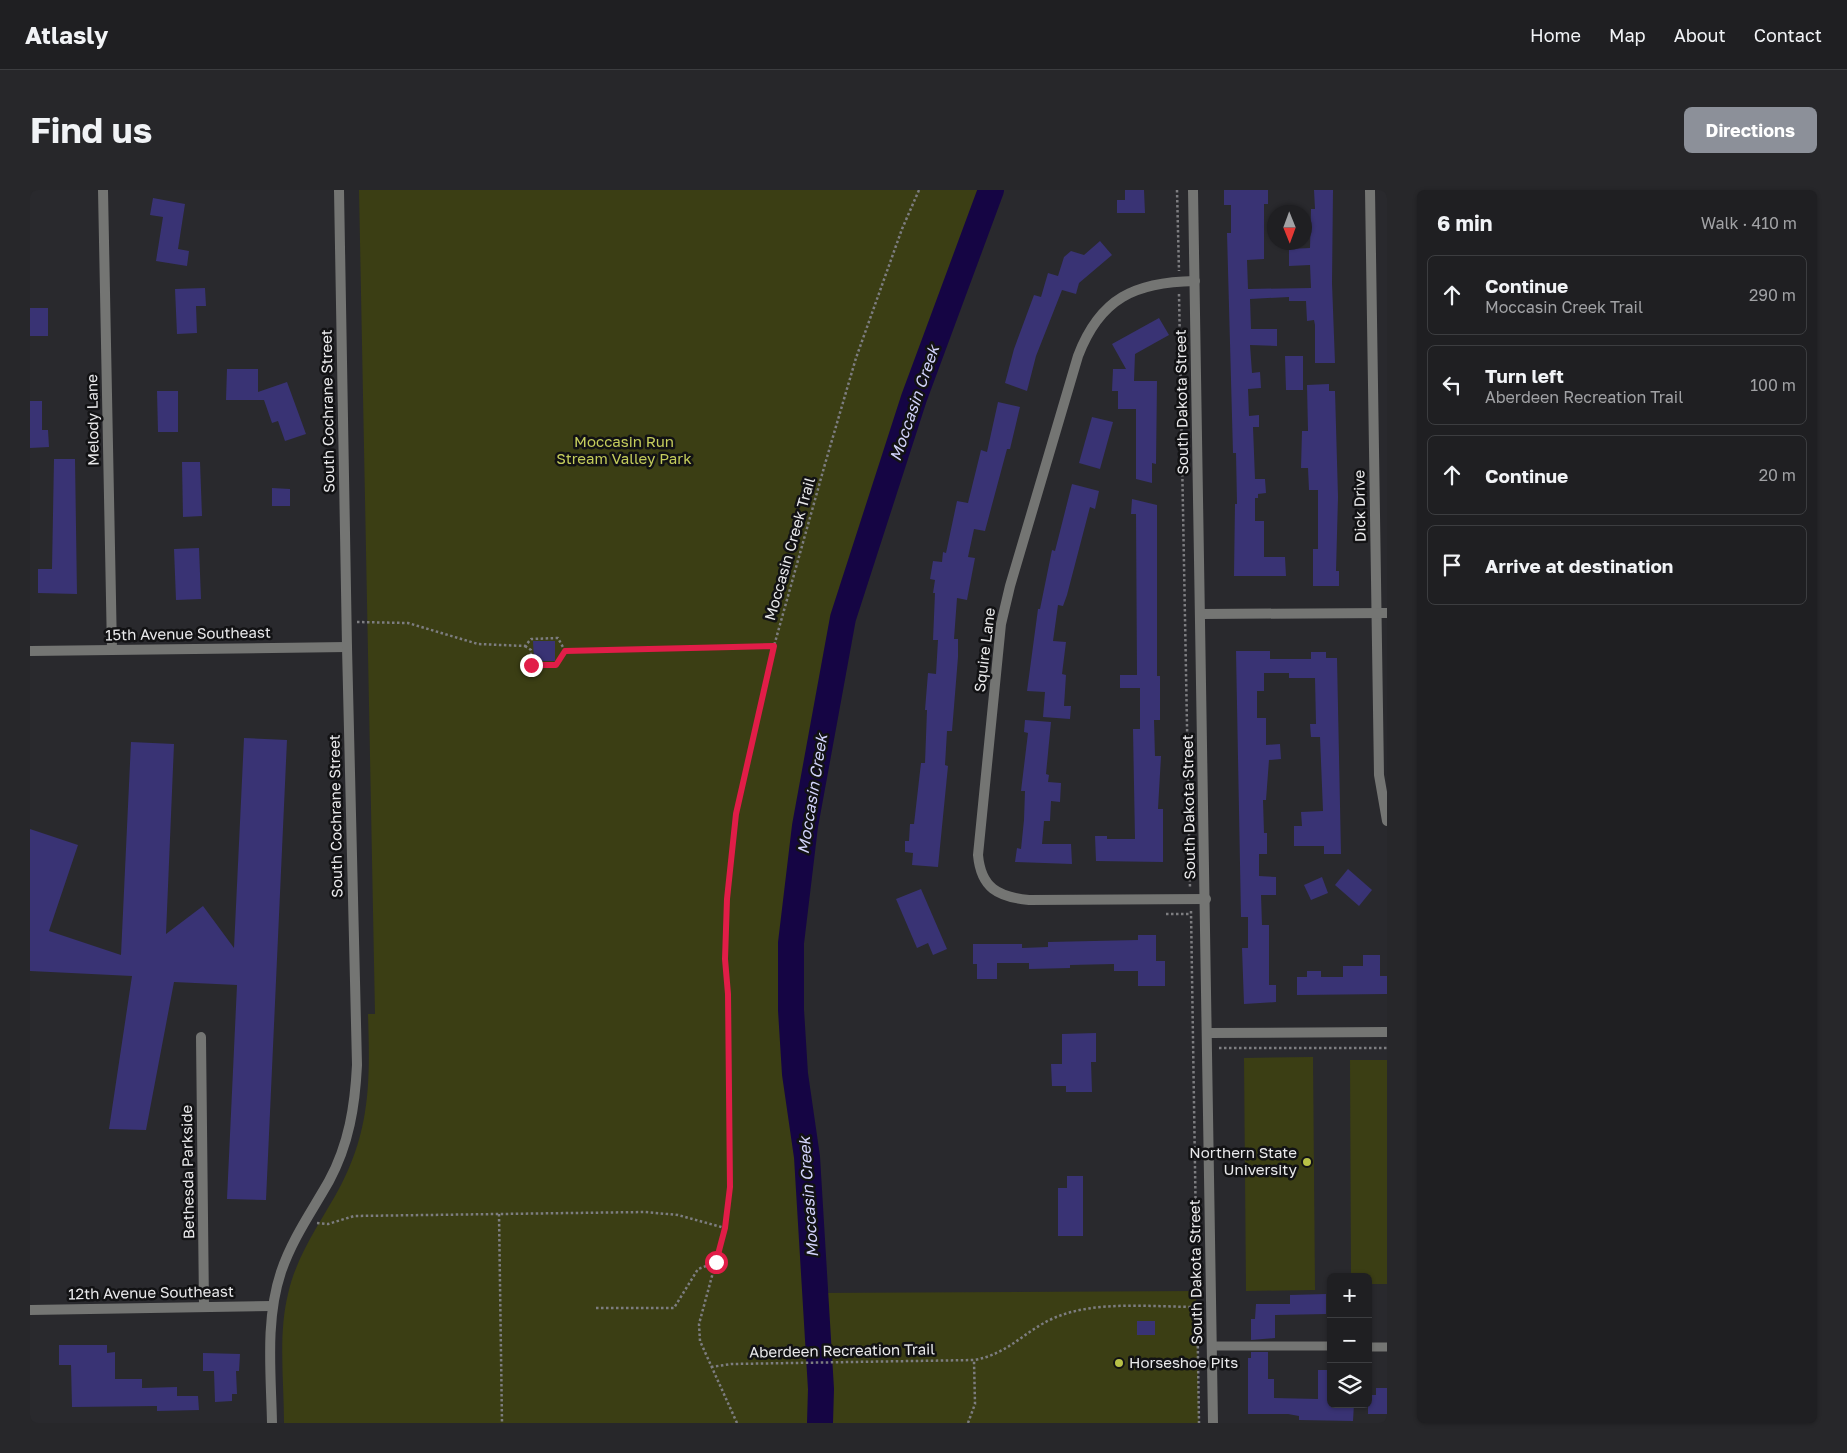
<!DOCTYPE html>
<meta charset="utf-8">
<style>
:root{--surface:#1f1f22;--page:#27272a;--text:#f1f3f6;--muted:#a1a2a5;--line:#3c3d40;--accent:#8c9099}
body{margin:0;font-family:"Golos Text",sans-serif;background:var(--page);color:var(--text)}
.controls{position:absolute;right:15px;bottom:15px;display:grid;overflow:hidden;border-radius:8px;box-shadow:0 1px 4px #0004}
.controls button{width:45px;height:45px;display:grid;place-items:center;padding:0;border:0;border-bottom:1px solid var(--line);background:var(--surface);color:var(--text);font:25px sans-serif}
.compass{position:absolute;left:1237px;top:15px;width:45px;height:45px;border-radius:50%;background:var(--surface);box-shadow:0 1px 4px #0004;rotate:179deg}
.stop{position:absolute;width:15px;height:15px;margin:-11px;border:4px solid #e11d48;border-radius:50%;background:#fff}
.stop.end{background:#e11d48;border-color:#fff;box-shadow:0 1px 5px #0008}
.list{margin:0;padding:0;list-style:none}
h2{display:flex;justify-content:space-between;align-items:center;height:65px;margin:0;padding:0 20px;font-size:21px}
h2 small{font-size:16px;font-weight:400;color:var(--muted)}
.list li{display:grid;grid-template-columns:32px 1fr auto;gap:15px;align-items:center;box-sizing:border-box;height:80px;margin:0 10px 10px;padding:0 10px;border:1px solid var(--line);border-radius:8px}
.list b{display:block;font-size:19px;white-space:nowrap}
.list p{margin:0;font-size:16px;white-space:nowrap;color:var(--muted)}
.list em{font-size:16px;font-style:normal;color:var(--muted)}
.icon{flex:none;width:28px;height:28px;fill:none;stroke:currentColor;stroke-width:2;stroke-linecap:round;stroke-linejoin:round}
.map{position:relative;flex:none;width:1357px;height:1233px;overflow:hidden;border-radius:8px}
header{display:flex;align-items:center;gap:30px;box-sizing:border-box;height:70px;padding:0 25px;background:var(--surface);border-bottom:1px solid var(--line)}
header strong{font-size:24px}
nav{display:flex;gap:28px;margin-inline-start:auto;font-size:18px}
.intro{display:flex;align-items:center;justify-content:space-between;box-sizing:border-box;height:120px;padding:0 30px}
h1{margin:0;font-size:35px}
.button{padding:12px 22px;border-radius:8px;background:var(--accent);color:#fff;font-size:18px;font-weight:700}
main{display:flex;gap:30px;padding:0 30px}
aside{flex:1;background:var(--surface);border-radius:8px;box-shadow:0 1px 4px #0004}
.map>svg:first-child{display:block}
.green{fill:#3b3e14}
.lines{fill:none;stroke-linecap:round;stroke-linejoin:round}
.river{stroke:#150544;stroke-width:26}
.building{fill:#393374}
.path{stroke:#7d7d80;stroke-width:2.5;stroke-dasharray:2.5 2.5;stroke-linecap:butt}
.service{stroke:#747573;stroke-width:9}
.minor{stroke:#747573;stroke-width:10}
.tertiary{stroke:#747573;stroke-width:10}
.route{stroke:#e11d48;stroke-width:6}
.poi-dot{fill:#b8c147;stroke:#121214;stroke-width:2}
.labels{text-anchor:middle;stroke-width:5;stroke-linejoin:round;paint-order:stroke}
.street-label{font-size:15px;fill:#e9e9eb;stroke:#121214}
.park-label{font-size:15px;fill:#c5cd5c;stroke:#121214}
.poi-label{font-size:15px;fill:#e9e9eb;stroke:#121214;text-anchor:end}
.water-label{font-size:16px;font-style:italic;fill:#d2d3fb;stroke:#121214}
</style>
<header>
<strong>Atlasly</strong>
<nav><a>Home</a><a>Map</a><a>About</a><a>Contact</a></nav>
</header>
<div class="intro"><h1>Find us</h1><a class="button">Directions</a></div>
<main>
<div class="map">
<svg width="1357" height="1233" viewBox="0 0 1357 1233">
<rect width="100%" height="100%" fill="#29292d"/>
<!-- green -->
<g class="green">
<path d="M 329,0 L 961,0 L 884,208 L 813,428 L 775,636 L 761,753 L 761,820 L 765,884 L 777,967 L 785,1103 L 1166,1101 L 1169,1233 L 254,1233 C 254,1191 248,1145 258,1104 C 267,1063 292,1031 311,995 C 341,937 340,887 338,824 L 345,824 Z"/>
<path d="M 1283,867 L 1285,1100 L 1216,1101 L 1214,868 Z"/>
<path d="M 1320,870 L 1357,870 L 1357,1094 L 1338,1094 L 1338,1087 L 1321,1087 Z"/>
</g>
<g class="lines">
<!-- river -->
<path class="river" d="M 790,1233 L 791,1199 L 777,967 L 765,884 L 761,820 L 761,753 L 775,636 L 813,428 L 884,208 L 961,0"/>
</g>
<!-- building -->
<g class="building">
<path d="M 1095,0 L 1114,0 L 1115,23 L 1087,23 L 1087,10 L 1095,10 Z"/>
<path d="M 1194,0 L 1238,0 L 1238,14 L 1234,14 L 1234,69 L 1217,70 L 1218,99 L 1281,98 L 1280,75 L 1259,76 L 1259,59 L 1280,58 L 1281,19 L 1285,19 L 1284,0 L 1303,0 L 1302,93 L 1305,173 L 1285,173 L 1285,135 L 1284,130 L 1277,131 L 1276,111 L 1259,111 L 1259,107 L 1220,109 L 1221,139 L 1247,139 L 1247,156 L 1220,155 L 1222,183 L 1230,182 L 1231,198 L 1218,199 L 1219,226 L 1229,225 L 1229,237 L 1223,237 L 1225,289 L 1235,289 L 1236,303 L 1228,304 L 1228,308 L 1225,308 L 1225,331 L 1234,331 L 1234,367 L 1255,367 L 1256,386 L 1204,386 L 1205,314 L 1207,314 L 1206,263 L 1203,263 L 1197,43 L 1201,43 L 1201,15 L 1194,15 Z"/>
<path d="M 123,8 L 155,14 L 148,59 L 159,61 L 157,76 L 126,71 L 133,27 L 120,25 Z"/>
<path d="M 1070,51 L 1082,65 L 1049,93 L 1046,104 L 1032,100 L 1006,166 L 997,201 L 975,193 L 984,159 L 1004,105 L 1011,107 L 1018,83 L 1028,86 L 1034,67 L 1041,61 L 1054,65 Z"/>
<path d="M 175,98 L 176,116 L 166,116 L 167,143 L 147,144 L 145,99 Z"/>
<rect x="0" y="118" width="18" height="28"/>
<path d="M 1129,128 L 1139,145 L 1105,164 L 1104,191 L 1127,191 L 1126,274 L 1122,273 L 1122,293 L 1106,289 L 1106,219 L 1088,219 L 1088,201 L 1082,201 L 1083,179 L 1096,179 L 1082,154 Z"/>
<path d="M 1255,166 L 1273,166 L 1273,200 L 1256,200 Z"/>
<path d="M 197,179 L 228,179 L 228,202 L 257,192 L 276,244 L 255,251 L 248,231 L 242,233 L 234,210 L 196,210 Z"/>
<path d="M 1299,194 L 1299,201 L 1305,201 L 1308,307 L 1306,381 L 1309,381 L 1309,396 L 1283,396 L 1283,359 L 1288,359 L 1288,300 L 1279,300 L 1278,278 L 1271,278 L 1272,241 L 1278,241 L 1277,195 Z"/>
<path d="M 127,201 L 148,201 L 148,242 L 128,242 Z"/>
<path d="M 0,211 L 12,211 L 12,240 L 18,240 L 19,257 L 0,258 Z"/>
<path d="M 968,212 L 990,217 L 980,259 L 977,259 L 955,341 L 944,339 L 938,367 L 945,368 L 937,410 L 927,408 L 924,449 L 928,449 L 928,467 L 922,541 L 917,541 L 915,575 L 918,576 L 908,677 L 882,675 L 883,663 L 875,662 L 875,651 L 879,651 L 880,634 L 884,634 L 891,573 L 895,573 L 897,520 L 895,520 L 898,483 L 906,484 L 908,450 L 903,450 L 905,403 L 903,403 L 905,390 L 900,389 L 903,371 L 912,372 L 913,362 L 916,363 L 927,311 L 938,313 L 951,260 L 957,262 Z"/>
<path d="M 1062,227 L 1083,232 L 1070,279 L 1049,273 Z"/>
<path d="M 24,269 L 45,269 L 47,404 L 8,403 L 8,379 L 22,379 Z"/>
<path d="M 152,272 L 170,272 L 172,326 L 153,327 Z"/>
<path d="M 1042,294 L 1069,301 L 1065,319 L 1060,317 L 1037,405 L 1033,416 L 1028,415 L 1023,451 L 1036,452 L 1032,484 L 1036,485 L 1034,516 L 1041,516 L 1040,529 L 1013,527 L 1015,502 L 997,501 L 1008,419 L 1010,419 L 1022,360 L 1025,361 Z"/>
<path d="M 242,298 L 260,299 L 260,316 L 242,316 Z"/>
<path d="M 1102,309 L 1127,315 L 1127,486 L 1130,486 L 1130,530 L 1124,530 L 1125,566 L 1131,566 L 1128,619 L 1133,619 L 1133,672 L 1066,671 L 1065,646 L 1077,646 L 1077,649 L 1105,649 L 1103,539 L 1110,539 L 1110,498 L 1090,498 L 1090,485 L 1107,485 L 1106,324 L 1101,324 Z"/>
<path d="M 169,358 L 171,409 L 146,410 L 144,359 Z"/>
<path d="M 503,451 L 525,451 L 525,471 L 504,471 Z"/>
<path d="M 1206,461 L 1240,461 L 1240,469 L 1281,469 L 1281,462 L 1296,462 L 1296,468 L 1307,468 L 1311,664 L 1294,664 L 1294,656 L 1264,656 L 1264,636 L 1272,636 L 1271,622 L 1293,621 L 1290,547 L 1281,547 L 1280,534 L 1286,534 L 1285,488 L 1259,488 L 1259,483 L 1234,483 L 1234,501 L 1227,501 L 1227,528 L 1236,528 L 1236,555 L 1250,554 L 1251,569 L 1239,570 L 1236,610 L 1233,610 L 1234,643 L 1237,643 L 1237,664 L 1229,664 L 1229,686 L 1246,687 L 1246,705 L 1231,705 L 1232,735 L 1239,735 L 1239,795 L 1246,795 L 1246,812 L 1214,814 L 1212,758 L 1218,758 L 1218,727 L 1211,727 Z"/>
<path d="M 995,530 L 1021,532 L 1016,584 L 1019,585 L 1018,592 L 1031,593 L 1030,612 L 1021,611 L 1020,631 L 1014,631 L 1012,654 L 1041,654 L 1042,674 L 985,672 L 987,658 L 991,659 L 994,630 L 995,601 L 991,601 L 998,543 L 994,542 Z"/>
<path d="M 214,548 L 257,550 L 236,1010 L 197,1009 L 207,795 L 144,792 L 116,940 L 79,939 L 102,786 L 0,781 L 0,639 L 48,655 L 19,741 L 91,765 L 101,552 L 144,554 L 136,744 L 173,716 L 204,758 Z"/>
<path d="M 1318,679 L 1342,700 L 1329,716 L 1305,695 Z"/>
<path d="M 1292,687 L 1298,703 L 1281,710 L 1274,695 Z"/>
<path d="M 891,699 L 917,759 L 903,765 L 898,753 L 887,758 L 866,709 Z"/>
<path d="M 1108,745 L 1126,745 L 1126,771 L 1135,771 L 1135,796 L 1108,796 L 1108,781 L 1084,781 L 1084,774 L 1040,775 L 1040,778 L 999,779 L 999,773 L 967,773 L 967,789 L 947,789 L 947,774 L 943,774 L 943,754 L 992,754 L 992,758 L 1018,757 L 1018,752 L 1108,750 Z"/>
<path d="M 1333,765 L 1350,765 L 1350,786 L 1357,786 L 1357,804 L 1267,805 L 1267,787 L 1277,787 L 1277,781 L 1291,781 L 1291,787 L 1313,787 L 1313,776 L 1333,776 Z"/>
<path d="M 1066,843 L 1066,872 L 1061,872 L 1062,902 L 1036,902 L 1036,896 L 1022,896 L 1021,874 L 1032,874 L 1032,844 Z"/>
<path d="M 1037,986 L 1053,986 L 1053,1046 L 1028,1046 L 1028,998 L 1037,998 Z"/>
<path d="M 1296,1104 L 1296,1124 L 1245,1125 L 1245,1148 L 1221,1150 L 1221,1129 L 1225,1129 L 1226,1114 L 1260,1114 L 1260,1105 Z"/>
<rect x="1107" y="1131" width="18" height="14"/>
<path d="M 29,1155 L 77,1155 L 77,1163 L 85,1162 L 85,1189 L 112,1189 L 112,1198 L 147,1197 L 147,1206 L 168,1206 L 169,1220 L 127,1221 L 127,1216 L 42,1217 L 41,1175 L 29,1175 Z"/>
<path d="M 1221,1162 L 1238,1162 L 1238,1189 L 1244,1189 L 1244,1208 L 1288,1209 L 1288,1180 L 1301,1180 L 1301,1214 L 1324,1214 L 1323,1231 L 1269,1230 L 1269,1226 L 1258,1224 L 1218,1224 L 1218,1168 L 1221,1168 Z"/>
<path d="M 173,1163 L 210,1164 L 209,1181 L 206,1181 L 207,1204 L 202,1204 L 202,1211 L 185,1212 L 184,1181 L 173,1181 Z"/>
<path d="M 1346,1198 L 1357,1198 L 1357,1224 L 1338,1224 L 1338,1205 L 1346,1205 Z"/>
</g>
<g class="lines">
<!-- path -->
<g class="path">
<path d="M 1147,0 L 1149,81"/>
<path d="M 1149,104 L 1160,698"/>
<path d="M 327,432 L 378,433 L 448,454 L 495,456 L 501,449 L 528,448 L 535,461 L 744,456"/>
<path d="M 495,456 L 501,460 L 501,475 L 526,475 L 535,461"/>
<path d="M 1161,721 L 1169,1233"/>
<path d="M 1136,724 L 1161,724"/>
<path d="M 1189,858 L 1357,858"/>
<path d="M 469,1024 L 472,1233"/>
<path d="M 287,1033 L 298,1034 L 324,1026 L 615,1022 L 648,1025 L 695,1038"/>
<path d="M 566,1118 L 644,1118 L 668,1079 L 687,1072"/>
<path d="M 681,1177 L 701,1174 L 944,1170 C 979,1164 994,1141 1024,1128 C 1065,1110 1123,1117 1168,1117"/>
<path d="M 707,1233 L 670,1151 L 669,1134 L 695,1038 L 700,997 L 698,804 L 695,769 L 697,709 L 706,624 L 744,456 L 795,274 L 826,168 L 872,39 L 889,0"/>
<path d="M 938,1233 L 945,1214 L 944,1170"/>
</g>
<!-- service -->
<g class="service">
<path d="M 1182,1156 L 1301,1156"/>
<path d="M 1338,1157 L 1357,1157"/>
</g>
<!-- minor -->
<g class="minor">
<path d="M 73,0 L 82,460"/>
<path d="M 1340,0 L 1349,585 L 1357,631"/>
<path d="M 1165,91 C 1105,92 1070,108 1048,166 L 980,396 L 971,434 L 948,665 C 951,698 968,707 999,710 L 1176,709"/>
<path d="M 1171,424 L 1357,423"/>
<path d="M 1178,843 L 1357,842"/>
<path d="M 171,847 L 174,1117"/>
<path d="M 0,1120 L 242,1116"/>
</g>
<!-- tertiary -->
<g class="tertiary">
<path d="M 1163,0 L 1183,1233"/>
<path d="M 0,461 L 317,457"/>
<path d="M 242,1233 C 241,1183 235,1130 251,1082 C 262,1049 282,1021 299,991 C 319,954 325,916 327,875 L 317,457 L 309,0"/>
</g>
</g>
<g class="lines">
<!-- route -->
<path class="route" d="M 501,475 L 526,475 L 535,461 L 744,456 L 706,624 L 697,709 L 695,769 L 698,804 L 700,997 L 695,1038 L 686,1072"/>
</g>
<!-- markers -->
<g class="poi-dot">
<circle cx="1277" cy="972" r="5"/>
<circle cx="1089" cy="1173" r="5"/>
</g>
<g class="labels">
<!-- street labels -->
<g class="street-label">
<text transform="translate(1152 212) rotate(-91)" y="5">South Dakota Street</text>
<text transform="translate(298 221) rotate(-91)" y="5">South Cochrane Street</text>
<text transform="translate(63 230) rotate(-91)" y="5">Melody Lane</text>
<text transform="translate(1330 316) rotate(-91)" y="5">Dick Drive</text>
<text transform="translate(760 359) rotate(-74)" y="5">Moccasin Creek Trail</text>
<text transform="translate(158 444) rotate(-1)" y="5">15th Avenue Southeast</text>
<text transform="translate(955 460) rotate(-83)" y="5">Squire Lane</text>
<text transform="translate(1159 617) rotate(-91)" y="5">South Dakota Street</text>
<text transform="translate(306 626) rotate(-91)" y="5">South Cochrane Street</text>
<text transform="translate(158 982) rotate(-91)" y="5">Bethesda Parkside</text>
<text transform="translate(1166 1082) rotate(-91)" y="5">South Dakota Street</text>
<text transform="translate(121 1103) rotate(-1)" y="5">12th Avenue Southeast</text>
<text transform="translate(812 1161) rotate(-1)" y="5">Aberdeen Recreation Trail</text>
</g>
<!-- park labels -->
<g class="park-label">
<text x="594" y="257">Moccasin Run<tspan x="594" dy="17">Stream Valley Park</tspan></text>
</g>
<!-- poi labels -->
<g class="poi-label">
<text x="1267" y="968">Northern State<tspan x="1267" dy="17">University</tspan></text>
<text x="1099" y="1178" text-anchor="start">Horseshoe Pits</text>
</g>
<!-- water labels -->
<g class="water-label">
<text transform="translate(884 213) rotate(-71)" y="6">Moccasin Creek</text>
<text transform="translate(782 604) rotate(-81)" y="6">Moccasin Creek</text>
<text transform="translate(778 1007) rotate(-94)" y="6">Moccasin Creek</text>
</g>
</g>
</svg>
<div class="controls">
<button>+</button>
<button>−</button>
<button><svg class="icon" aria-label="layers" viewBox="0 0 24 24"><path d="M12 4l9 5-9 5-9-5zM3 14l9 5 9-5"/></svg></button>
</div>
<svg class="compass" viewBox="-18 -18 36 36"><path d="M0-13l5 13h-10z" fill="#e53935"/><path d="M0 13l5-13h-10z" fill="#a1a2a5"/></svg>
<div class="stop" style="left:686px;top:1072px"></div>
<div class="stop end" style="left:501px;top:475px"></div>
</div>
<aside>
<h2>6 min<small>Walk · 410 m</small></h2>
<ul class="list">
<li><svg class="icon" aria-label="ahead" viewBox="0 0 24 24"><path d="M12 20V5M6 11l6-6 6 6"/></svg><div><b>Continue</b><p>Moccasin Creek Trail</p></div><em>290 m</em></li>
<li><svg class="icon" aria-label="left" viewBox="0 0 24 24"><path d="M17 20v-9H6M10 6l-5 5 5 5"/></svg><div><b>Turn left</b><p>Aberdeen Recreation Trail</p></div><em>100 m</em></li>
<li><svg class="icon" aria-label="ahead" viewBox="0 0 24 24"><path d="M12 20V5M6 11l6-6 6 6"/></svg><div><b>Continue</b></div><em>20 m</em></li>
<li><svg class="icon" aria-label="arrive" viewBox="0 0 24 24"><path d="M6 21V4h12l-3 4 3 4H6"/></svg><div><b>Arrive at destination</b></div></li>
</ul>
</aside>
</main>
